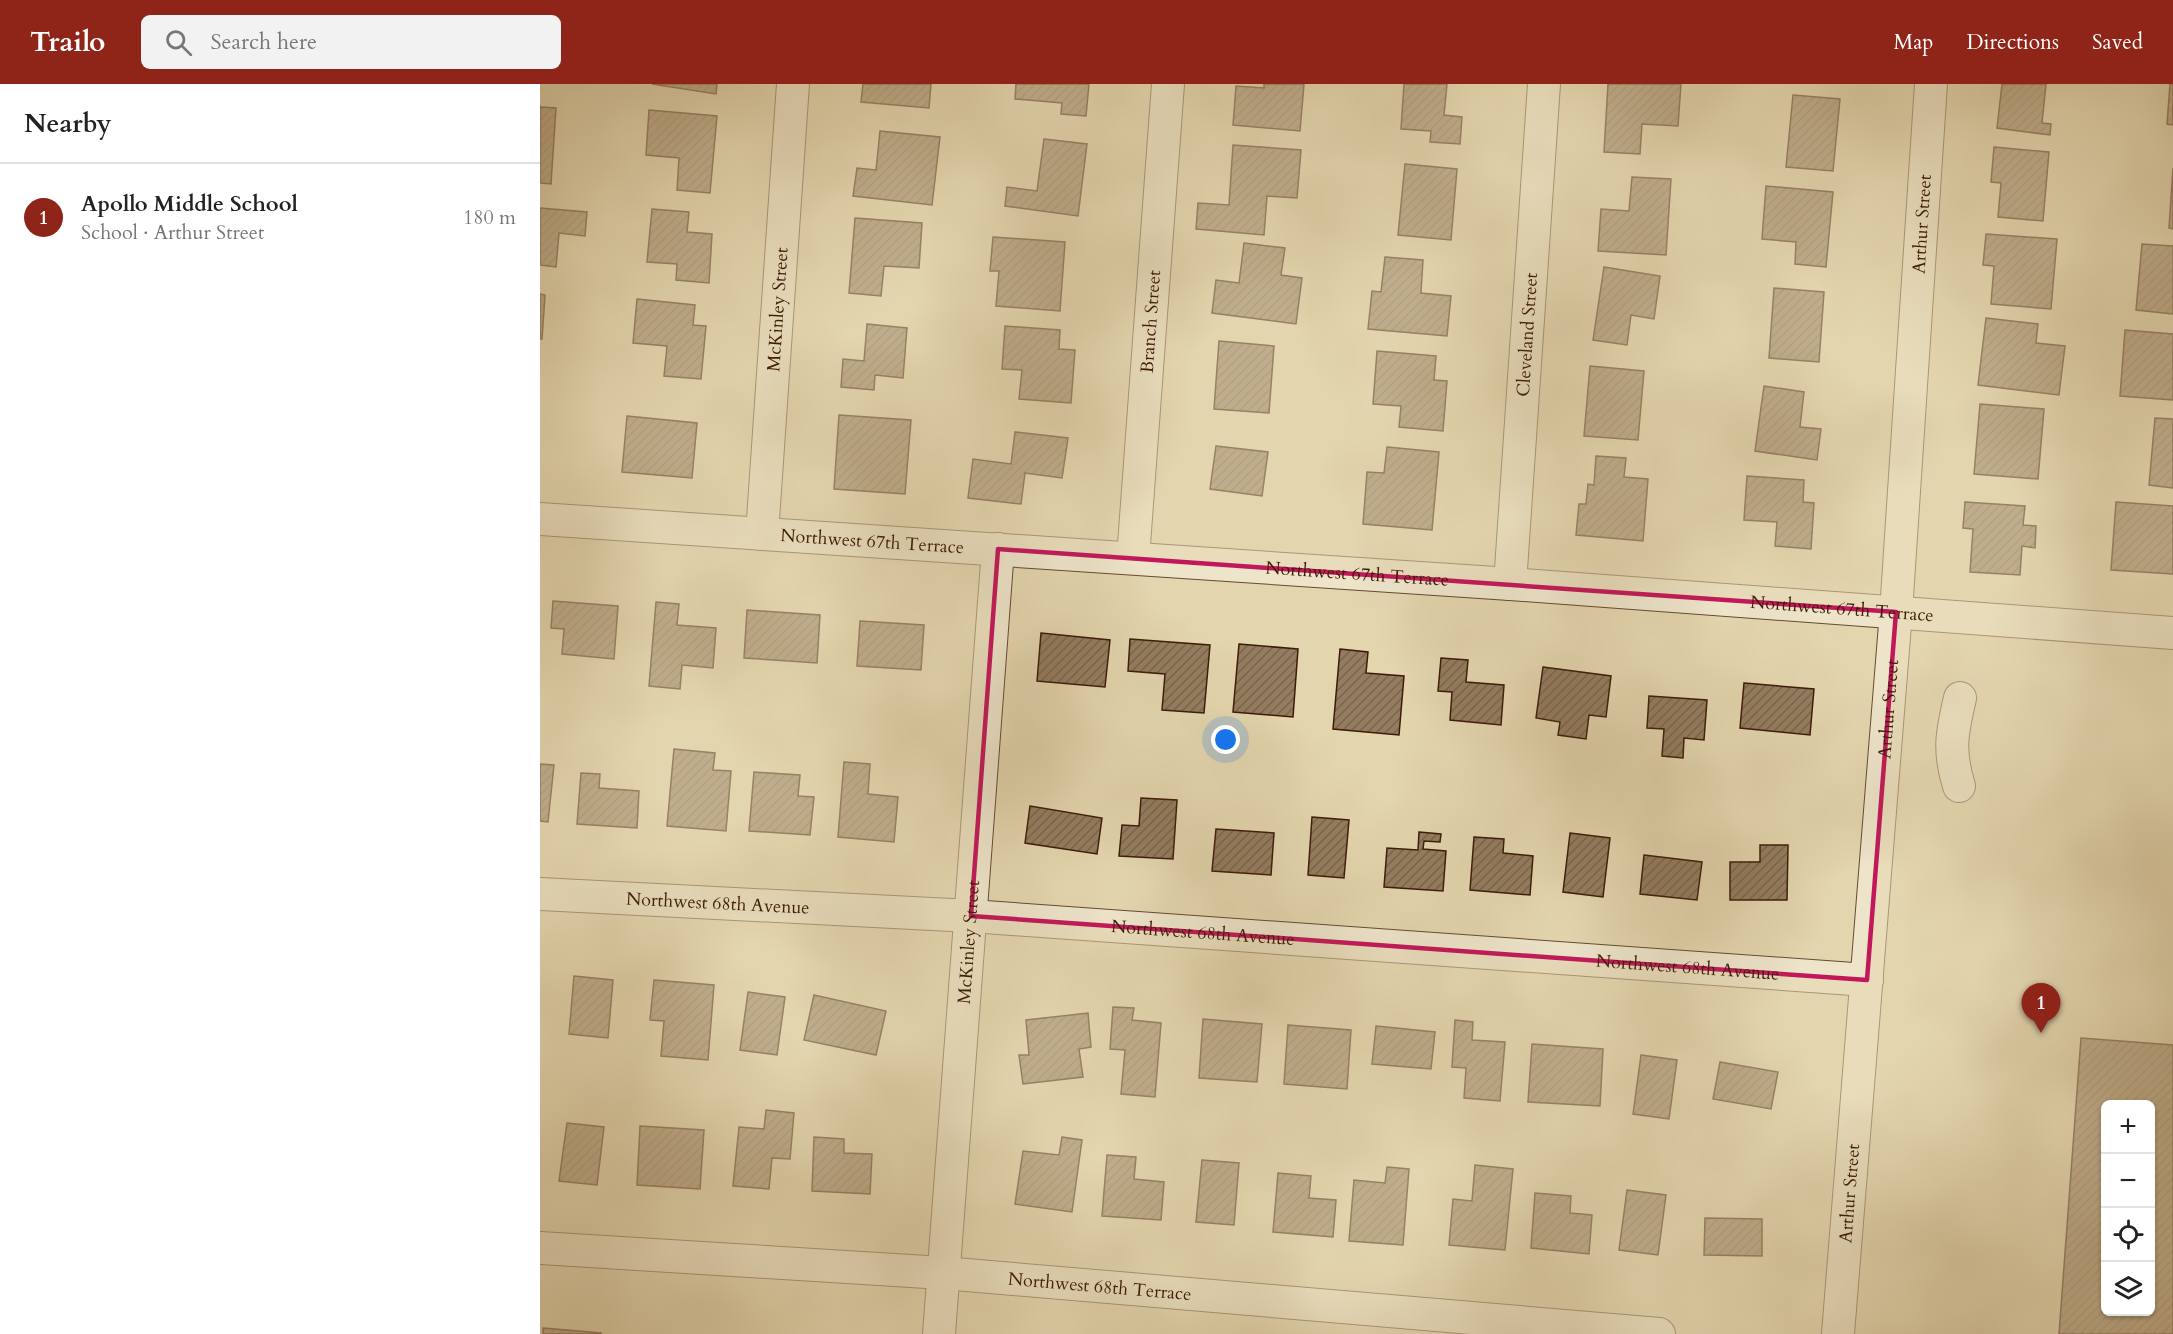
<!DOCTYPE html>
<meta charset="utf-8">
<style>
:root{--surface:#fff;--page:#f2f2f2;--text:#222;--muted:#767676;--line:#e0e0e0;--accent:#8f2418}
body{margin:0;font-family:Cardo,serif;background:var(--page);color:var(--text)}
.controls{position:absolute;right:18px;bottom:18px;display:grid;overflow:hidden;border-radius:9px;box-shadow:0 2px 4px #0004}
.controls button{width:54px;height:54px;display:grid;place-items:center;padding:0;border:0;border-bottom:2px solid var(--line);background:var(--surface);color:var(--text);font:30px sans-serif}
.you{position:absolute;left:686px;top:656px;width:21px;height:21px;margin:-15px;border:4px solid #fff;border-radius:50%;background:#1a73e8;box-shadow:0 0 0 9px #1a73e833}
.badge{display:grid;place-items:center;width:39px;height:39px;border-radius:50%;background:var(--accent);color:#fff;font-size:20px;font-weight:700}
.pin{position:absolute;translate:-50% -50px;filter:drop-shadow(0 2px 3px #0008)}
.pin::after{content:'';position:absolute;top:32px;width:21px;height:18px;background:inherit;clip-path:polygon(0 0,100% 0,50% 100%)}
.list{margin:0;padding:0;list-style:none}
h2{display:flex;justify-content:space-between;align-items:center;height:78px;margin:0;padding:0 24px;font-size:26px}
h2 small{font-size:20px;font-weight:400;color:var(--muted)}
.list li{display:grid;grid-template-columns:39px 1fr auto;gap:18px;align-items:center;box-sizing:border-box;height:108px;padding:0 24px;border-top:2px solid var(--line)}
.list b{display:block;font-size:22px;white-space:nowrap}
.list p{margin:0;font-size:20px;white-space:nowrap;color:var(--muted)}
.list em{font-size:20px;font-style:normal;color:var(--muted)}
.icon{flex:none;width:33px;height:33px;fill:none;stroke:currentColor;stroke-width:2;stroke-linecap:round;stroke-linejoin:round}
.map{position:relative;flex:none;width:1633px;height:1250px;overflow:hidden}
header{display:flex;align-items:center;gap:36px;box-sizing:border-box;height:84px;padding:0 30px;background:var(--accent);color:#fff}
header strong{font-size:28px}
nav{display:flex;gap:33px;margin-inline-start:auto;font-size:21px}
.search{width:420px;height:54px;background:var(--page);display:flex;align-items:center;gap:15px;box-sizing:border-box;padding:0 21px;border-radius:9px;color:var(--muted);font-size:22px}
main{display:flex}
aside{flex:1;background:var(--surface)}
.map>svg:first-child{display:block}
.building{fill:url(#building-hatch);stroke:#3c1b09;stroke-width:1.5;fill-rule:evenodd}
.lines{fill:none;stroke-linecap:round;stroke-linejoin:round}
.minor-casing{stroke:#664a32;stroke-width:34}
.minor{stroke:#ede4ca;stroke-width:32}
.marked{fill:none;stroke:#c2185b;stroke-width:4.5;stroke-linejoin:round}
.labels{text-anchor:middle;stroke-width:4.5;stroke-linejoin:round;paint-order:stroke}
.street-label{font-size:18px;fill:#3c1b09;stroke:#ede4ca}
</style>
<header>
<strong>Trailo</strong>
<div class="search"><svg class="icon" aria-label="search" viewBox="0 0 24 24"><circle cx="10" cy="10" r="6"/><path d="M15 15l6 6"/></svg>Search here</div>
<nav><a>Map</a><a>Directions</a><a>Saved</a></nav>
</header>
<main>
<aside>
<h2>Nearby<small></small></h2>
<ul class="list">
<li><span class="badge">1</span><div><b>Apollo Middle School</b><p>School · Arthur Street</p></div><em>180 m</em></li>
</ul>
</aside>
<div class="map">
<svg width="1633" height="1250" viewBox="0 0 1633 1250">
<defs>
<pattern id="building-hatch" width="6" height="6" patternUnits="userSpaceOnUse" patternTransform="scale(1.5)"><rect width="6" height="6" fill="#937c5f"/><path d="M-1 1l2-2M0 6l6-6M5 7l2-2" fill="none" stroke="#79654d"/></pattern>
</defs>
<rect width="100%" height="100%" fill="#e3d5ae"/>
<filter id="stains"><feTurbulence type="fractalNoise" baseFrequency=".00333" numOctaves="4"/><feColorMatrix values="0 0 0 0 .2 0 0 0 0 .09 0 0 0 0 .02 0 0 0 .5 -.17"/></filter>
<radialGradient id="worn" r=".72"><stop offset=".6" stop-color="#630" stop-opacity="0"/><stop offset="1" stop-color="#630" stop-opacity=".3"/></radialGradient>
<!-- building -->
<g class="building">
<path d="M 112,0 L 177,0 L 176,10 Z"/>
<path d="M 323,0 L 391,0 L 389,24 L 321,18 Z"/>
<path d="M 476,0 L 549,0 L 546,32 L 521,30 L 522,19 L 475,15 Z"/>
<path d="M 724,0 L 764,0 L 760,47 L 693,41 L 696,2 L 724,4 Z"/>
<path d="M 864,0 L 907,0 L 904,31 L 922,33 L 920,60 L 890,58 L 891,47 L 861,45 Z"/>
<path d="M 1068,0 L 1141,0 L 1138,42 L 1102,40 L 1100,70 L 1064,68 Z"/>
<path d="M 1462,0 L 1506,0 L 1502,39 L 1511,40 L 1510,51 L 1457,44 Z"/>
<path d="M 1630,0 L 1633,0 L 1633,41 L 1627,40 Z"/>
<path d="M 1253,11 L 1300,15 L 1293,87 L 1246,83 Z"/>
<path d="M 0,23 L 16,24 L 11,100 L 0,99 Z"/>
<path d="M 109,26 L 177,32 L 170,109 L 137,106 L 139,74 L 106,71 Z"/>
<path d="M 340,47 L 400,53 L 392,121 L 313,112 L 317,84 L 336,86 Z"/>
<path d="M 504,55 L 547,60 L 538,132 L 465,122 L 467,103 L 497,107 Z"/>
<path d="M 693,61 L 761,66 L 757,114 L 727,112 L 724,151 L 656,145 L 658,119 L 689,121 Z"/>
<path d="M 1454,63 L 1509,68 L 1503,137 L 1458,133 L 1461,99 L 1451,98 Z"/>
<path d="M 865,80 L 917,85 L 911,156 L 858,151 Z"/>
<path d="M 1633,84 L 1633,145 L 1629,144 Z"/>
<path d="M 1092,93 L 1131,95 L 1126,171 L 1058,167 L 1061,125 L 1089,127 Z"/>
<path d="M 1226,102 L 1293,108 L 1286,183 L 1255,180 L 1256,158 L 1222,155 Z"/>
<path d="M 0,124 L 47,128 L 45,152 L 19,149 L 16,183 L 0,181 Z"/>
<path d="M 112,125 L 149,128 L 147,148 L 172,150 L 169,199 L 136,196 L 137,180 L 107,178 Z"/>
<path d="M 315,134 L 382,139 L 379,184 L 344,182 L 341,212 L 309,209 Z"/>
<path d="M 1446,150 L 1517,155 L 1511,225 L 1451,220 L 1454,182 L 1443,181 Z"/>
<path d="M 453,153 L 525,158 L 520,227 L 456,222 L 459,187 L 450,187 Z"/>
<path d="M 704,159 L 745,164 L 741,191 L 762,194 L 756,240 L 672,229 L 676,196 L 699,199 Z"/>
<path d="M 1602,160 L 1633,162 L 1633,230 L 1596,226 Z"/>
<path d="M 845,173 L 883,176 L 881,209 L 911,212 L 907,252 L 828,245 L 832,207 L 841,208 Z"/>
<path d="M 1064,183 L 1120,192 L 1114,235 L 1091,231 L 1087,261 L 1053,256 Z"/>
<path d="M 1234,204 L 1284,208 L 1279,278 L 1229,274 Z"/>
<path d="M 0,210 L 5,211 L 2,255 L 0,255 Z"/>
<path d="M 97,215 L 155,221 L 153,241 L 166,242 L 161,295 L 124,292 L 127,262 L 93,259 Z"/>
<path d="M 1446,234 L 1498,240 L 1496,259 L 1525,262 L 1519,311 L 1438,301 Z"/>
<path d="M 327,240 L 367,244 L 363,294 L 335,291 L 334,306 L 301,303 L 303,275 L 324,277 Z"/>
<path d="M 465,242 L 520,246 L 519,265 L 535,266 L 531,319 L 479,315 L 482,286 L 462,285 Z"/>
<path d="M 1585,246 L 1633,250 L 1633,316 L 1580,312 Z"/>
<path d="M 679,257 L 734,262 L 729,329 L 674,325 Z"/>
<path d="M 837,267 L 896,272 L 894,296 L 907,297 L 903,347 L 859,343 L 861,322 L 833,320 Z"/>
<path d="M 1050,282 L 1104,287 L 1098,356 L 1044,352 Z"/>
<path d="M 1224,302 L 1264,308 L 1260,343 L 1281,345 L 1277,376 L 1215,367 Z"/>
<path d="M 1440,320 L 1504,325 L 1498,395 L 1434,390 Z"/>
<path d="M 299,331 L 371,336 L 365,410 L 294,405 Z"/>
<path d="M 87,332 L 157,339 L 152,394 L 82,388 Z"/>
<path d="M 1615,334 L 1633,335 L 1633,404 L 1609,401 Z"/>
<path d="M 475,348 L 528,354 L 522,394 L 485,389 L 481,420 L 428,414 L 433,375 L 471,380 Z"/>
<path d="M 676,362 L 728,368 L 722,412 L 670,405 Z"/>
<path d="M 847,363 L 899,368 L 892,446 L 823,440 L 827,388 L 844,389 Z"/>
<path d="M 1056,372 L 1086,374 L 1084,393 L 1108,395 L 1103,457 L 1036,451 L 1039,420 L 1046,420 L 1048,400 L 1054,401 Z"/>
<path d="M 1207,392 L 1264,396 L 1263,418 L 1274,419 L 1271,465 L 1235,462 L 1237,438 L 1204,436 Z"/>
<path d="M 1425,418 L 1485,422 L 1483,441 L 1496,442 L 1495,464 L 1482,462 L 1480,491 L 1430,488 L 1433,445 L 1423,444 Z"/>
<path d="M 1576,418 L 1633,422 L 1633,490 L 1571,486 Z"/>
<path d="M 13,517 L 78,522 L 74,575 L 22,570 L 24,545 L 11,544 Z"/>
<path d="M 116,518 L 139,520 L 137,541 L 176,544 L 173,584 L 142,581 L 140,605 L 109,602 Z"/>
<path d="M 207,526 L 280,531 L 277,579 L 204,574 Z"/>
<path d="M 320,537 L 384,541 L 381,586 L 317,582 Z"/>
<path d="M 501,549 L 570,556 L 565,603 L 497,597 Z"/>
<path d="M 590,555 L 670,561 L 664,629 L 622,626 L 625,590 L 588,587 Z"/>
<path d="M 699,560 L 758,565 L 753,633 L 693,628 Z"/>
<path d="M 800,565 L 828,568 L 826,589 L 864,592 L 859,651 L 793,645 Z"/>
<path d="M 901,574 L 928,576 L 926,598 L 964,601 L 961,641 L 910,636 L 912,608 L 898,607 Z"/>
<path d="M 1003,583 L 1071,592 L 1066,633 L 1049,631 L 1046,655 L 1018,651 L 1020,638 L 996,634 Z"/>
<path d="M 1204,599 L 1274,605 L 1270,651 L 1200,644 Z"/>
<path d="M 1109,612 L 1167,616 L 1164,656 L 1144,654 L 1143,674 L 1122,672 L 1124,645 L 1107,644 Z"/>
<path d="M 134,665 L 175,669 L 173,686 L 191,687 L 186,747 L 127,742 Z"/>
<path d="M 304,678 L 330,680 L 328,710 L 358,713 L 354,758 L 298,753 Z"/>
<path d="M 0,680 L 14,681 L 8,738 L 0,737 Z"/>
<path d="M 214,688 L 260,691 L 258,712 L 274,713 L 270,751 L 209,747 Z"/>
<path d="M 41,689 L 60,690 L 59,704 L 99,707 L 97,744 L 37,740 Z"/>
<path d="M 601,714 L 637,716 L 633,775 L 579,772 L 582,741 L 599,742 Z"/>
<path d="M 490,722 L 562,734 L 557,770 L 485,759 Z"/>
<path d="M 772,733 L 809,736 L 804,794 L 768,791 Z"/>
<path d="M 676,745 L 734,749 L 731,791 L 672,787 Z"/>
<path d="M 879,748 L 901,750 L 900,758 L 884,757 L 883,765 L 906,767 L 903,807 L 844,803 L 847,764 L 878,766 Z"/>
<path d="M 1030,749 L 1070,754 L 1063,813 L 1023,808 Z"/>
<path d="M 934,753 L 964,755 L 963,769 L 993,772 L 990,811 L 930,806 Z"/>
<path d="M 1220,761 L 1248,761 L 1247,816 L 1190,816 L 1190,778 L 1220,778 Z"/>
<path d="M 1104,771 L 1162,778 L 1157,816 L 1100,810 Z"/>
<path d="M 34,892 L 73,896 L 68,954 L 29,950 Z"/>
<path d="M 114,896 L 174,901 L 168,976 L 121,972 L 124,937 L 110,936 Z"/>
<path d="M 208,908 L 245,913 L 237,971 L 200,966 Z"/>
<path d="M 274,911 L 346,927 L 336,971 L 264,956 Z"/>
<path d="M 573,923 L 594,924 L 592,936 L 621,939 L 615,1013 L 581,1010 L 585,966 L 570,965 Z"/>
<path d="M 548,929 L 551,963 L 539,965 L 543,993 L 483,1000 L 479,971 L 489,971 L 486,936 Z"/>
<path d="M 663,935 L 722,940 L 717,998 L 659,994 Z"/>
<path d="M 915,936 L 933,938 L 932,956 L 965,958 L 960,1017 L 924,1014 L 926,984 L 912,983 Z"/>
<path d="M 748,941 L 811,946 L 807,1005 L 744,1000 Z"/>
<path d="M 836,942 L 895,948 L 891,985 L 832,980 Z"/>
<path d="M 1541,954 L 1633,961 L 1633,1250 L 1519,1250 ZM 1566,1020 L 1610,1020 L 1610,1228 L 1566,1228 Z"/>
<path d="M 992,960 L 1063,965 L 1060,1022 L 988,1018 Z"/>
<path d="M 1101,971 L 1137,976 L 1129,1035 L 1093,1030 Z"/>
<path d="M 1180,978 L 1238,988 L 1231,1025 L 1173,1015 Z"/>
<path d="M 226,1026 L 254,1029 L 250,1075 L 232,1074 L 229,1105 L 193,1102 L 199,1043 L 224,1045 Z"/>
<path d="M 27,1039 L 64,1043 L 57,1101 L 19,1097 Z"/>
<path d="M 100,1042 L 164,1046 L 160,1105 L 97,1101 Z"/>
<path d="M 274,1053 L 304,1055 L 304,1069 L 332,1070 L 330,1110 L 272,1107 Z"/>
<path d="M 522,1053 L 542,1056 L 532,1128 L 475,1120 L 483,1067 L 519,1071 Z"/>
<path d="M 567,1071 L 596,1073 L 594,1095 L 624,1098 L 621,1136 L 562,1132 Z"/>
<path d="M 662,1076 L 699,1079 L 694,1141 L 656,1138 Z"/>
<path d="M 935,1081 L 973,1085 L 965,1166 L 909,1161 L 913,1115 L 932,1117 Z"/>
<path d="M 847,1083 L 869,1085 L 863,1161 L 809,1157 L 814,1096 L 845,1099 Z"/>
<path d="M 738,1089 L 771,1092 L 769,1114 L 796,1116 L 793,1153 L 733,1148 Z"/>
<path d="M 1087,1106 L 1126,1111 L 1118,1171 L 1079,1166 Z"/>
<path d="M 995,1109 L 1031,1112 L 1030,1129 L 1052,1131 L 1049,1170 L 991,1164 Z"/>
<path d="M 1165,1134 L 1222,1135 L 1222,1172 L 1164,1171 Z"/>
<path d="M 3,1244 L 61,1249 L 61,1250 L 3,1250 Z"/>
</g>
<g class="lines">
<defs>
<g id="minor">
<path id="s1" d="M 0,435 L 970,500 L 1633,549"/>
<path id="s2" d="M 222,450 L 253,0"/>
<path id="s3" d="M 593,474 L 628,0"/>
<path id="s4" d="M 970,500 L 1004,0"/>
<path d="M 1419,702 C 1408,667 1412,648 1420,614"/>
<path id="s5" d="M 0,810 L 431,832 L 1327,896"/>
<path id="s6" d="M 0,1164 L 403,1189 L 1119,1250"/>
<path id="s7" d="M 399,1250 L 458,465"/>
<path id="s8" d="M 1298,1250 L 1356,528 L 1391,0"/>
</g>
</defs>
<!-- minor casing -->
<use href="#minor" class="minor-casing"/>
<!-- minor -->
<use href="#minor" class="minor"/>
</g>
<!-- marked area -->
<path d="M0 0H1633V1250H0ZM 458,465 L 1356,528 L 1327,896 L 431,832 Z" fill="#e3d5ae" fill-opacity=".55" fill-rule="evenodd"/>
<path class="marked" d="M 458,465 L 1356,528 L 1327,896 L 431,832 Z"/>
<g class="labels">
<!-- street labels -->
<g class="street-label">
<text dy="6" stroke="none"><textPath href="#s8" startOffset="1113">Arthur Street</textPath></text>
<text dy="6" stroke="none"><textPath href="#s2" startOffset="225">McKinley Street</textPath></text>
<text dy="6" stroke="none"><textPath href="#s3" startOffset="237">Branch Street</textPath></text>
<text dy="6" stroke="none"><textPath href="#s4" startOffset="250">Cleveland Street</textPath></text>
<text dy="6" stroke="none"><textPath href="#s1" startOffset="333">Northwest 67th Terrace</textPath></text>
<text dy="6" stroke="none"><textPath href="#s1" startOffset="819">Northwest 67th Terrace</textPath></text>
<text dy="6" stroke="none"><textPath href="#s1" startOffset="1305">Northwest 67th Terrace</textPath></text>
<text dy="6" stroke="none"><textPath href="#s8" startOffset="627">Arthur Street</textPath></text>
<text dy="6" stroke="none"><textPath href="#s5" startOffset="178">Northwest 68th Avenue</textPath></text>
<text dy="6" stroke="none"><textPath href="#s5" startOffset="664">Northwest 68th Avenue</textPath></text>
<text dy="6" stroke="none"><textPath href="#s7" startOffset="393">McKinley Street</textPath></text>
<text dy="6" stroke="none"><textPath href="#s5" startOffset="1150">Northwest 68th Avenue</textPath></text>
<text dy="6" stroke="none"><textPath href="#s8" startOffset="141">Arthur Street</textPath></text>
<text dy="6" stroke="none"><textPath href="#s6" startOffset="561">Northwest 68th Terrace</textPath></text>
</g>
</g>
<rect width="100%" height="100%" filter="url(#stains)"/>
<rect width="100%" height="100%" fill="url(#worn)"/>
</svg>
<div class="controls">
<button>+</button>
<button>−</button>
<button><svg class="icon" aria-label="locate" viewBox="0 0 24 24"><circle cx="12" cy="12" r="6"/><path d="M12 2v4M12 18v4M2 12h4M18 12h4"/></svg></button>
<button><svg class="icon" aria-label="layers" viewBox="0 0 24 24"><path d="M12 4l9 5-9 5-9-5zM3 14l9 5 9-5"/></svg></button>
</div>
<div class="you"></div>
<div class="pin badge" style="left:1501px;top:949px">1</div>
</div>
</main>
